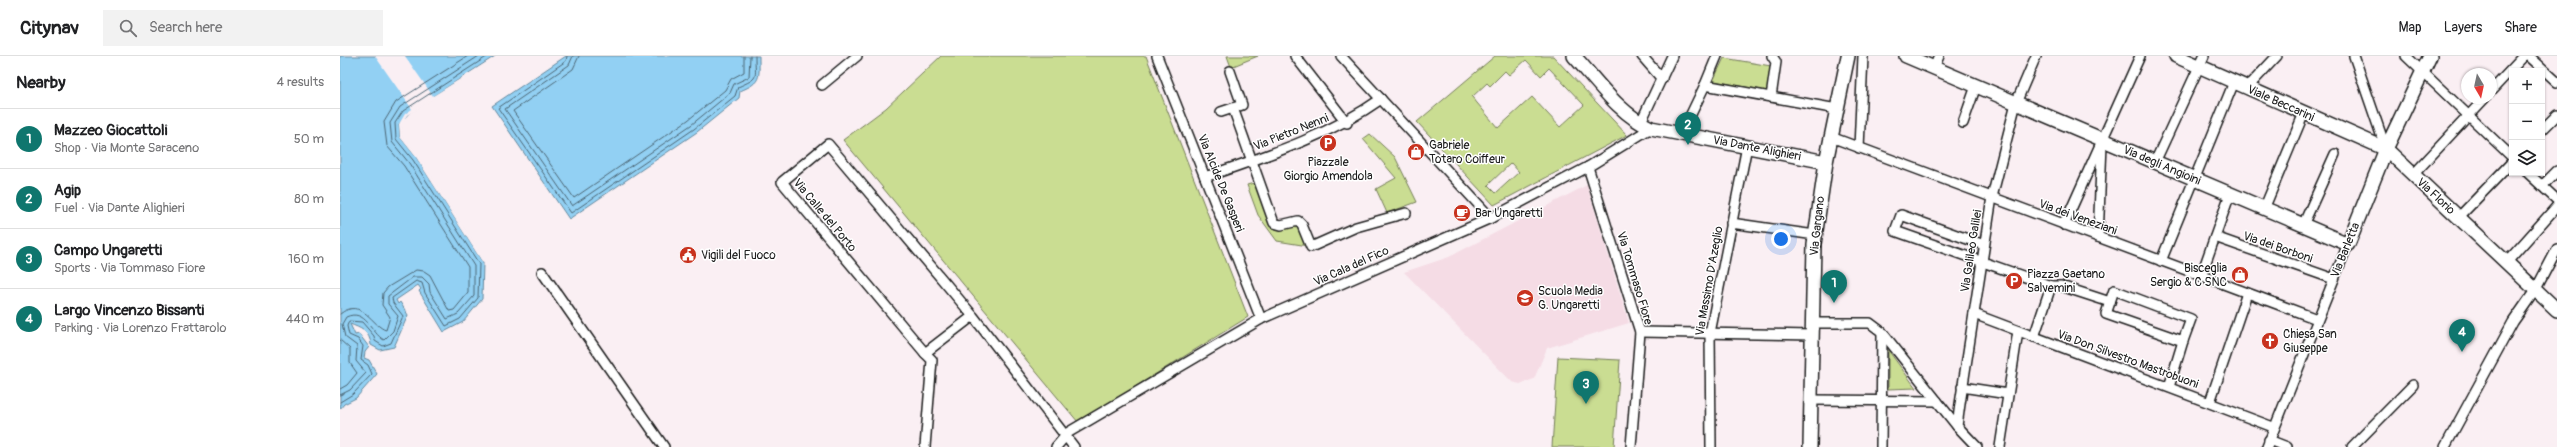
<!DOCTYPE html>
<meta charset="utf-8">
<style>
:root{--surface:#fff;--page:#f2f2f2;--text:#202124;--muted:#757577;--line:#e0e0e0;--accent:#0f766e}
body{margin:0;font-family:Pangolin,sans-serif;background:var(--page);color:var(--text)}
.controls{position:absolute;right:12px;top:12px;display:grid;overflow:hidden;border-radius:0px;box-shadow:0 1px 3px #0004}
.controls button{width:36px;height:36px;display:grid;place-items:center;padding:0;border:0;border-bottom:1px solid var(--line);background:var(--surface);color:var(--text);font:20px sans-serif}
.compass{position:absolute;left:2121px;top:12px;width:36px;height:36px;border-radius:50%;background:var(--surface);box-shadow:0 1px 3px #0004;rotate:171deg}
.you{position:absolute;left:1441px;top:183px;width:14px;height:14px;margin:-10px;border:3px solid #fff;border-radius:50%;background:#1a73e8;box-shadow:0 0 0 6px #1a73e833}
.badge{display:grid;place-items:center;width:26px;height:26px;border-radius:50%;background:var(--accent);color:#fff;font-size:13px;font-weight:700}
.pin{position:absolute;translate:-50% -33px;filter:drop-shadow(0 1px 2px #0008)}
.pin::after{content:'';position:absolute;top:21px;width:14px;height:12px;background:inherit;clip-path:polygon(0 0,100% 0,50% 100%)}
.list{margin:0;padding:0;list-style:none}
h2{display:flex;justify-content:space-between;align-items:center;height:52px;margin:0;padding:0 16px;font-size:17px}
h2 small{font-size:13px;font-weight:400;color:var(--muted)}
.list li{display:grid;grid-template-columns:26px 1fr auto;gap:12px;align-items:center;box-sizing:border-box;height:60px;padding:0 16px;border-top:1px solid var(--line)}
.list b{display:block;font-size:15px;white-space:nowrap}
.list p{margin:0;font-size:13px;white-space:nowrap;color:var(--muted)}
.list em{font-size:13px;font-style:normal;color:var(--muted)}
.icon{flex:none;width:22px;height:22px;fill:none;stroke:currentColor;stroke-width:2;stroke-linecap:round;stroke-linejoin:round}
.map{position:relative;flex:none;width:2217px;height:391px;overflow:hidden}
header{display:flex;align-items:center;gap:24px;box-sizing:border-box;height:56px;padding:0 20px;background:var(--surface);border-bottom:1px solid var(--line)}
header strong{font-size:19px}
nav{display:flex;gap:22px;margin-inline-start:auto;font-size:14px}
.search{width:280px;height:36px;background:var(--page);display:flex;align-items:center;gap:10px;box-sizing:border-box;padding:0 14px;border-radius:0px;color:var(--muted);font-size:15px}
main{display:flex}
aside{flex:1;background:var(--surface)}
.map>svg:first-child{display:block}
.built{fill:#f5dce5}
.green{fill:#cadd92;stroke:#737c57;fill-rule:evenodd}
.water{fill:#92d0f3;stroke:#63889d}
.pier{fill:#faeff3}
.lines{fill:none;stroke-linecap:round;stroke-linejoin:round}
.shore{stroke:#4b6472;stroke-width:1}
.street-casing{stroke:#1c1c1c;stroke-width:12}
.secondary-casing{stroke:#1c1c1c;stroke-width:16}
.street{stroke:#fff;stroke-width:9}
.secondary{stroke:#fff;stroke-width:13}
.labels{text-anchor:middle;stroke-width:3;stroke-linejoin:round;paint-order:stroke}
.street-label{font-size:12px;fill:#1c1c1c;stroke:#fff}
.poi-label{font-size:12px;fill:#1c1c1c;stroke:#fff;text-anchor:start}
</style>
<header>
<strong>Citynav</strong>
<div class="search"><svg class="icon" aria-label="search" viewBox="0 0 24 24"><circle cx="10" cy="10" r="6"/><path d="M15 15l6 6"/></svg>Search here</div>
<nav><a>Map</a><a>Layers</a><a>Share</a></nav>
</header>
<main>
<aside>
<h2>Nearby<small>4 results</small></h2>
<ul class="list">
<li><span class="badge">1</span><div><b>Mazzeo Giocattoli</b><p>Shop · Via Monte Saraceno</p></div><em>50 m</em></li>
<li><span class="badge">2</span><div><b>Agip</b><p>Fuel · Via Dante Alighieri</p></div><em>80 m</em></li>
<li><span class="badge">3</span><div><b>Campo Ungaretti</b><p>Sports · Via Tommaso Fiore</p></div><em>160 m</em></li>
<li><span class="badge">4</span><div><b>Largo Vincenzo Bissanti</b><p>Parking · Via Lorenzo Frattarolo</p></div><em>440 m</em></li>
</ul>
</aside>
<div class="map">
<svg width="2217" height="391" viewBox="0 0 2217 391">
<rect width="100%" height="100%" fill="#faeff3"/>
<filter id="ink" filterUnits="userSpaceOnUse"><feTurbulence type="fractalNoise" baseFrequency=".025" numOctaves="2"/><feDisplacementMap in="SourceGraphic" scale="8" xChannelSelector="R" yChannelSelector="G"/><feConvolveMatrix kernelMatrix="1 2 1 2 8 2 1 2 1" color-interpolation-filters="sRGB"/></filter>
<g filter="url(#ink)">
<!-- built -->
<path class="built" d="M 1247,129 L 1289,267 L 1207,292 L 1194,323 L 1180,328 L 1172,326 L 1064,216 L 1109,201 Z"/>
<!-- green -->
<g class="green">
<path d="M 601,0 L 806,0 L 908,261 L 738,366 L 503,84 L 546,52 Z"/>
<path d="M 887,0 L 918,0 L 891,11 Z"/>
<path d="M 1155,0 L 1213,0 L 1287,79 L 1154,149 L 1077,66 ZM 1186,4 L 1201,20 L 1209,12 L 1244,49 L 1220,71 L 1192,41 L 1158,72 L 1132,41 L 1147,27 L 1150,30 L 1165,15 L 1169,19 ZM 1171,107 L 1179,116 L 1156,137 L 1148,129 Z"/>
<path d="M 1384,2 L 1431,10 L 1427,35 L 1373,25 Z"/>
<path d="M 1030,78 L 1055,101 L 1077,146 L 1047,157 L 1036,133 L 1056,122 L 1023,83 Z"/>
<path d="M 917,126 L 931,168 L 958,168 L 968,190 L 937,185 L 918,159 L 907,129 Z"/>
<path d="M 1548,294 L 1576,332 L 1548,333 Z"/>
<path d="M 1218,301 L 1280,304 L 1274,391 L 1212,391 Z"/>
</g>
<!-- water -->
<g class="water">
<path d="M 0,0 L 155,0 L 72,54 L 59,68 L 60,81 L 76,101 L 143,207 L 142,243 L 123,266 L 104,276 L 79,235 L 81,233 L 78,229 L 56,244 L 58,248 L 60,246 L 68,259 L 54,291 L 40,294 L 31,289 C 30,275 20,272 10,268 L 15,279 L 19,278 L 29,291 L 25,296 L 24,302 L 29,304 L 37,318 L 16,342 L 4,348 L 0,353 Z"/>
<path d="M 226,0 L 419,0 C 419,22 422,26 400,35 L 399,42 L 357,76 L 229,163 L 152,50 Z"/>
</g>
<!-- pier -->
<path class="pier" d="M 35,0 L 65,0 L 93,40 L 157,0 L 67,59 L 61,69 L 62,81 L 78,100 L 145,206 L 143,207 L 76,101 L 60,81 L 59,68 L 65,58 L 72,53 Z"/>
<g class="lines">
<!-- shore -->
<g class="shore">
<path d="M 227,0 L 226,5 L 158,52 L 231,157 L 354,73 L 395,40 L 398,31 C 420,21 415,24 415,0"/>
<path d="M 233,0 L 229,9 L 165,53 L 232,150 L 351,69 L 390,37 L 394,28 L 409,21 L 410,0"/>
<path d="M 239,0 L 233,13 L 173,55 L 234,142 L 348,64 L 385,34 L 391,23 L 404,16 L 404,0"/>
<path d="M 0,258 C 22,240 33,271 46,274 L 50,261 L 42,249 L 43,237 L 48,231 L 76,214 L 84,215 L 90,219 L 109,255 L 114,254 L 128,237 L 128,211 L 64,110 L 47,90 L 44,66 L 56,46 L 128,0"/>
<path d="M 0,284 L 10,293 L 10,307 L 17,317 L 7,329 L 0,333"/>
<path d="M 0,339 L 10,334 L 26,317 L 16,305 L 17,290 L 5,281 L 2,268 L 6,261 C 26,252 31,277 44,284 L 53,275 L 58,260 L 48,248 L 48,240 L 73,221 L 82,221 L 89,228 L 90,236 L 107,263 L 118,258 L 134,240 L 134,210 L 69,107 L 52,86 L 50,67 L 60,51 L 139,0"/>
<path d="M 0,346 L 13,338 L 32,318 L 28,309 L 21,304 L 23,290 L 18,283 L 9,279 L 7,270 L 9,265 L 22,266 L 34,280 L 35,285 L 43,290 L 51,287 L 63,260 L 53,247 L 52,242 L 76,225 L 82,227 L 85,237 L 106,270 L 120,263 L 138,242 L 139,208 L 73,104 L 56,83 L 55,67 L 63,55 L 148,0"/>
</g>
<defs>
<g id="street">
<path d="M 817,0 L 921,263"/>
<path d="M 955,0 L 1007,67"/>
<path d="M 1001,0 L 1151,162"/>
<path d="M 1302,0 L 1322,23"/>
<path d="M 2014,0 L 2046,93"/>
<path d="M 2066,0 L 2172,101"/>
<path d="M 2189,0 L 2217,26"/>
<path d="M 1594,12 L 1599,0"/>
<path d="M 482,29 L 517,0"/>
<path d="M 1365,29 L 1377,0"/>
<path d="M 1907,32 L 1937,0"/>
<path d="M 2151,35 L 2184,0"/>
<path d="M 1431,41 L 1436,6 L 1432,0"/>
<path d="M 893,52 L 934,167 L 941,169 L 958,165 L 962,169 L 971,191 L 1016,171 L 1066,157"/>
<path d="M 881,56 L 902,49 L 890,15"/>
<path d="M 1623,67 L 1636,30"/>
<path d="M 1300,68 L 1332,0"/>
<path d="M 2202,74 L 2217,59"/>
<path d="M 1342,77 L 1365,29 L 1497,53"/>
<path d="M 1491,81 L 1977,263"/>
<path d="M 1519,92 L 1523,0"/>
<path d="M 1815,106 L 1864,0"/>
<path d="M 1248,111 L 1300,276 L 1291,391"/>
<path d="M 2188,117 L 2217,144"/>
<path d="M 2073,119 L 2145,42"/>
<path d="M 865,121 C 926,100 989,80 1041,43"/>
<path d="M 2202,130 L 2217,115"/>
<path d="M 1924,153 L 1964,57"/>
<path d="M 2119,161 L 2172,106"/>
<path d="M 1391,167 L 1475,179"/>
<path d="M 1724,169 L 1800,0"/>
<path d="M 1963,169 L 1995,98"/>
<path d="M 1758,181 L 1762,89"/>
<path d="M 1875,181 L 1994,223"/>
<path d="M 1644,189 L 1561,159 L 1555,175 L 1711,230 L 1694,281"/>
<path d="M 1821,205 L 1894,26"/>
<path d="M 2167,206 L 2217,150"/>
<path d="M 202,216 L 324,391"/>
<path d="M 1861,220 L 1890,138"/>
<path d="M 1711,230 L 1721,230 L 1770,246"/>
<path d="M 1774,234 L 1851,263 L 1843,285 L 1766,258 Z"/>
<path d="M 1634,258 L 1933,371"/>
<path d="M 633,260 L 585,297 L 442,126 L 488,88 L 633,260 L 734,391"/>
<path d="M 1472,267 L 1530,267 L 1542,276 L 1617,370"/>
<path d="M 1300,276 L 1472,279"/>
<path d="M 585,297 L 592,304 L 585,391"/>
<path d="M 1622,331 L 1668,338"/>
<path d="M 1829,331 L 1843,285"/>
<path d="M 1471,344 L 1597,345"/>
<path d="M 1870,346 L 1907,237"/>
<path d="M 1929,384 L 1947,391"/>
<path d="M 716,391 L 729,376 L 921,263 L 1151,162 L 1248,111 L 1311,72"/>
<path d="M 1371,391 L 1370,277 L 1407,90"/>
<path d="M 1541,391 L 1542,276"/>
<path d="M 1637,391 L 1617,370 L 1620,348 L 1652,141 L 1676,47 L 1696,0"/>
<path d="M 1660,391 L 1678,275"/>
<path d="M 1927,391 L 2008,188"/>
<path d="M 2012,391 L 2073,329"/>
<path d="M 2105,391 L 2173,266 L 2196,233 L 2217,193"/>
</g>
<g id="secondary">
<path d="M 1234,0 C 1257,25 1280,59 1311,72 L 1486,106"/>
<path d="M 1566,0 L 2008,188 L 2046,93 L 2090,0"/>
<path d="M 1836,0 L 2046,93 L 2217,254"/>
<path d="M 1470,391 L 1474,188 L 1486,106 L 1508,0"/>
</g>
</defs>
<!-- street casing -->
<use href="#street" class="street-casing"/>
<!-- secondary casing -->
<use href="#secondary" class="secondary-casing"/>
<!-- street -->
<use href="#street" class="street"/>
<!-- secondary -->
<use href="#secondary" class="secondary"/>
</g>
</g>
<!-- icons -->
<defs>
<symbol id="parking-disc" viewBox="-11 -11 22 22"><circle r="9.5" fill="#c8321e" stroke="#fff"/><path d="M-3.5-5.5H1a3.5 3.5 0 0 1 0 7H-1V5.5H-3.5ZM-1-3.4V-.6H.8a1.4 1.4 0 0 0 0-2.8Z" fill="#fff"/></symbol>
<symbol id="shop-disc" viewBox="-11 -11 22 22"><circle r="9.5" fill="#c8321e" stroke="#fff"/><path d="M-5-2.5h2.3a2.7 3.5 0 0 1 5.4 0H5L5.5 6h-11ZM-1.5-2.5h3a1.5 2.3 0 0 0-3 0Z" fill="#fff"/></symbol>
<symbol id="cafe-disc" viewBox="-11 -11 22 22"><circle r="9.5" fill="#c8321e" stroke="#fff"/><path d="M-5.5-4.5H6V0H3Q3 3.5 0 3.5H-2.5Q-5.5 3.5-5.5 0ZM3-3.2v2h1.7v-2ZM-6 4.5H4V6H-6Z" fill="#fff"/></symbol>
<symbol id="civic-disc" viewBox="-11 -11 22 22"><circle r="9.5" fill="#c8321e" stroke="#fff"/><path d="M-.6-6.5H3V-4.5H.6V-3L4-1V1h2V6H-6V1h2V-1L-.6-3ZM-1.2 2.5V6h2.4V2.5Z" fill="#fff"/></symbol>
<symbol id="school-disc" viewBox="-11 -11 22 22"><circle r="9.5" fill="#c8321e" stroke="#fff"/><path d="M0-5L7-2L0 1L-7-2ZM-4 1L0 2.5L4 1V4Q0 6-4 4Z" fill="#fff"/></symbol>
<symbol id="church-disc" viewBox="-11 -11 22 22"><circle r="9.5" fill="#c8321e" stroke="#fff"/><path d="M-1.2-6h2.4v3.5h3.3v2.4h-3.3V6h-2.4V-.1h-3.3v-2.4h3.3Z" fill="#fff"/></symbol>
</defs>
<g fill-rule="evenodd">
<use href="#parking-disc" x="978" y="77" width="20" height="20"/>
<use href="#shop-disc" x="1066" y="86" width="20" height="20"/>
<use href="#cafe-disc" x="1112" y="147" width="20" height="20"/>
<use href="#civic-disc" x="338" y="189" width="20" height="20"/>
<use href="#shop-disc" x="1890" y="209" width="20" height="20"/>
<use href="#parking-disc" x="1664" y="215" width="20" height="20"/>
<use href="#school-disc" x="1175" y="232" width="20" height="20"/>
<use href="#church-disc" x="1920" y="275" width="20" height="20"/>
</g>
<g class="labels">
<!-- street labels -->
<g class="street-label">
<text transform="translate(1941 47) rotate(24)" y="4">Viale Beccarini</text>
<text transform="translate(951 76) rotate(-22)" y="4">Via Pietro Nenni</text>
<text transform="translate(1417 92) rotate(11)" y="4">Via Dante Alighieri</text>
<text transform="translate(1822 109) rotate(23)" y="4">Via degli Angioini</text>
<text transform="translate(881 127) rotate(68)" y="4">Via Alcide De Gasperi</text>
<text transform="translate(2096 140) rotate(43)" y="4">Via Florio</text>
<text transform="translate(485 159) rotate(50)" y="4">Via Calle del Porto</text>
<text transform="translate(1738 161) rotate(20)" y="4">Via dei Veneziani</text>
<text transform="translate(1477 170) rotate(-84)" y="4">Via Gargano</text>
<text transform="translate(1938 191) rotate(19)" y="4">Via dei Borboni</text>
<text transform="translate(2005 194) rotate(-68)" y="4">Via Barletta</text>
<text transform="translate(1631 195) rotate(-81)" y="4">Via Galileo Galilei</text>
<text transform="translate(1011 210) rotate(-24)" y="4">Via Cala del Fico</text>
<text transform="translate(1295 222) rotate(73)" y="4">Via Tommaso Fiore</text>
<text transform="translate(1369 225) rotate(-80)" y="4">Via Massimo D'Azeglio</text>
<text transform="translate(1788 303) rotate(20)" y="4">Via Don Silvestro Mastrobuoni</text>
</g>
<!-- poi labels -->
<g class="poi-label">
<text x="1089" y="93">Gabriele<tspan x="1089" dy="14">Totaro Coiffeur</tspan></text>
<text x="988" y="110" text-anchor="middle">Piazzale<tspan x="988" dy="14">Giorgio Amendola</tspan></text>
<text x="1135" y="161">Bar Ungaretti</text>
<text x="361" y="203">Vigili del Fuoco</text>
<text x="1887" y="216" text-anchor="end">Bisceglia<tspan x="1887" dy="14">Sergio &amp; C SNC</tspan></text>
<text x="1687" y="222">Piazza Gaetano<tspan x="1687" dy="14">Salvemini</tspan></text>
<text x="1198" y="239">Scuola Media<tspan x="1198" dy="14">G. Ungaretti</tspan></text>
<text x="1943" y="282">Chiesa San<tspan x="1943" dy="14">Giuseppe</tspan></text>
</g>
</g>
</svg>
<div class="controls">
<button>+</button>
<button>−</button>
<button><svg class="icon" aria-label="layers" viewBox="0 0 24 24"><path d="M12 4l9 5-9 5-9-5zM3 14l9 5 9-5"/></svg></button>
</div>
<svg class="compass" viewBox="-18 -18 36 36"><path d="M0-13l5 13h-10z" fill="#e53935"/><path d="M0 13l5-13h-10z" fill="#757577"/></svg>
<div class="you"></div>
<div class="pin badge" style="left:1494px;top:247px">1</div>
<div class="pin badge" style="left:1348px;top:89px">2</div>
<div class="pin badge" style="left:1246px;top:348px">3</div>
<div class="pin badge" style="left:2122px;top:296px">4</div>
</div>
</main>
